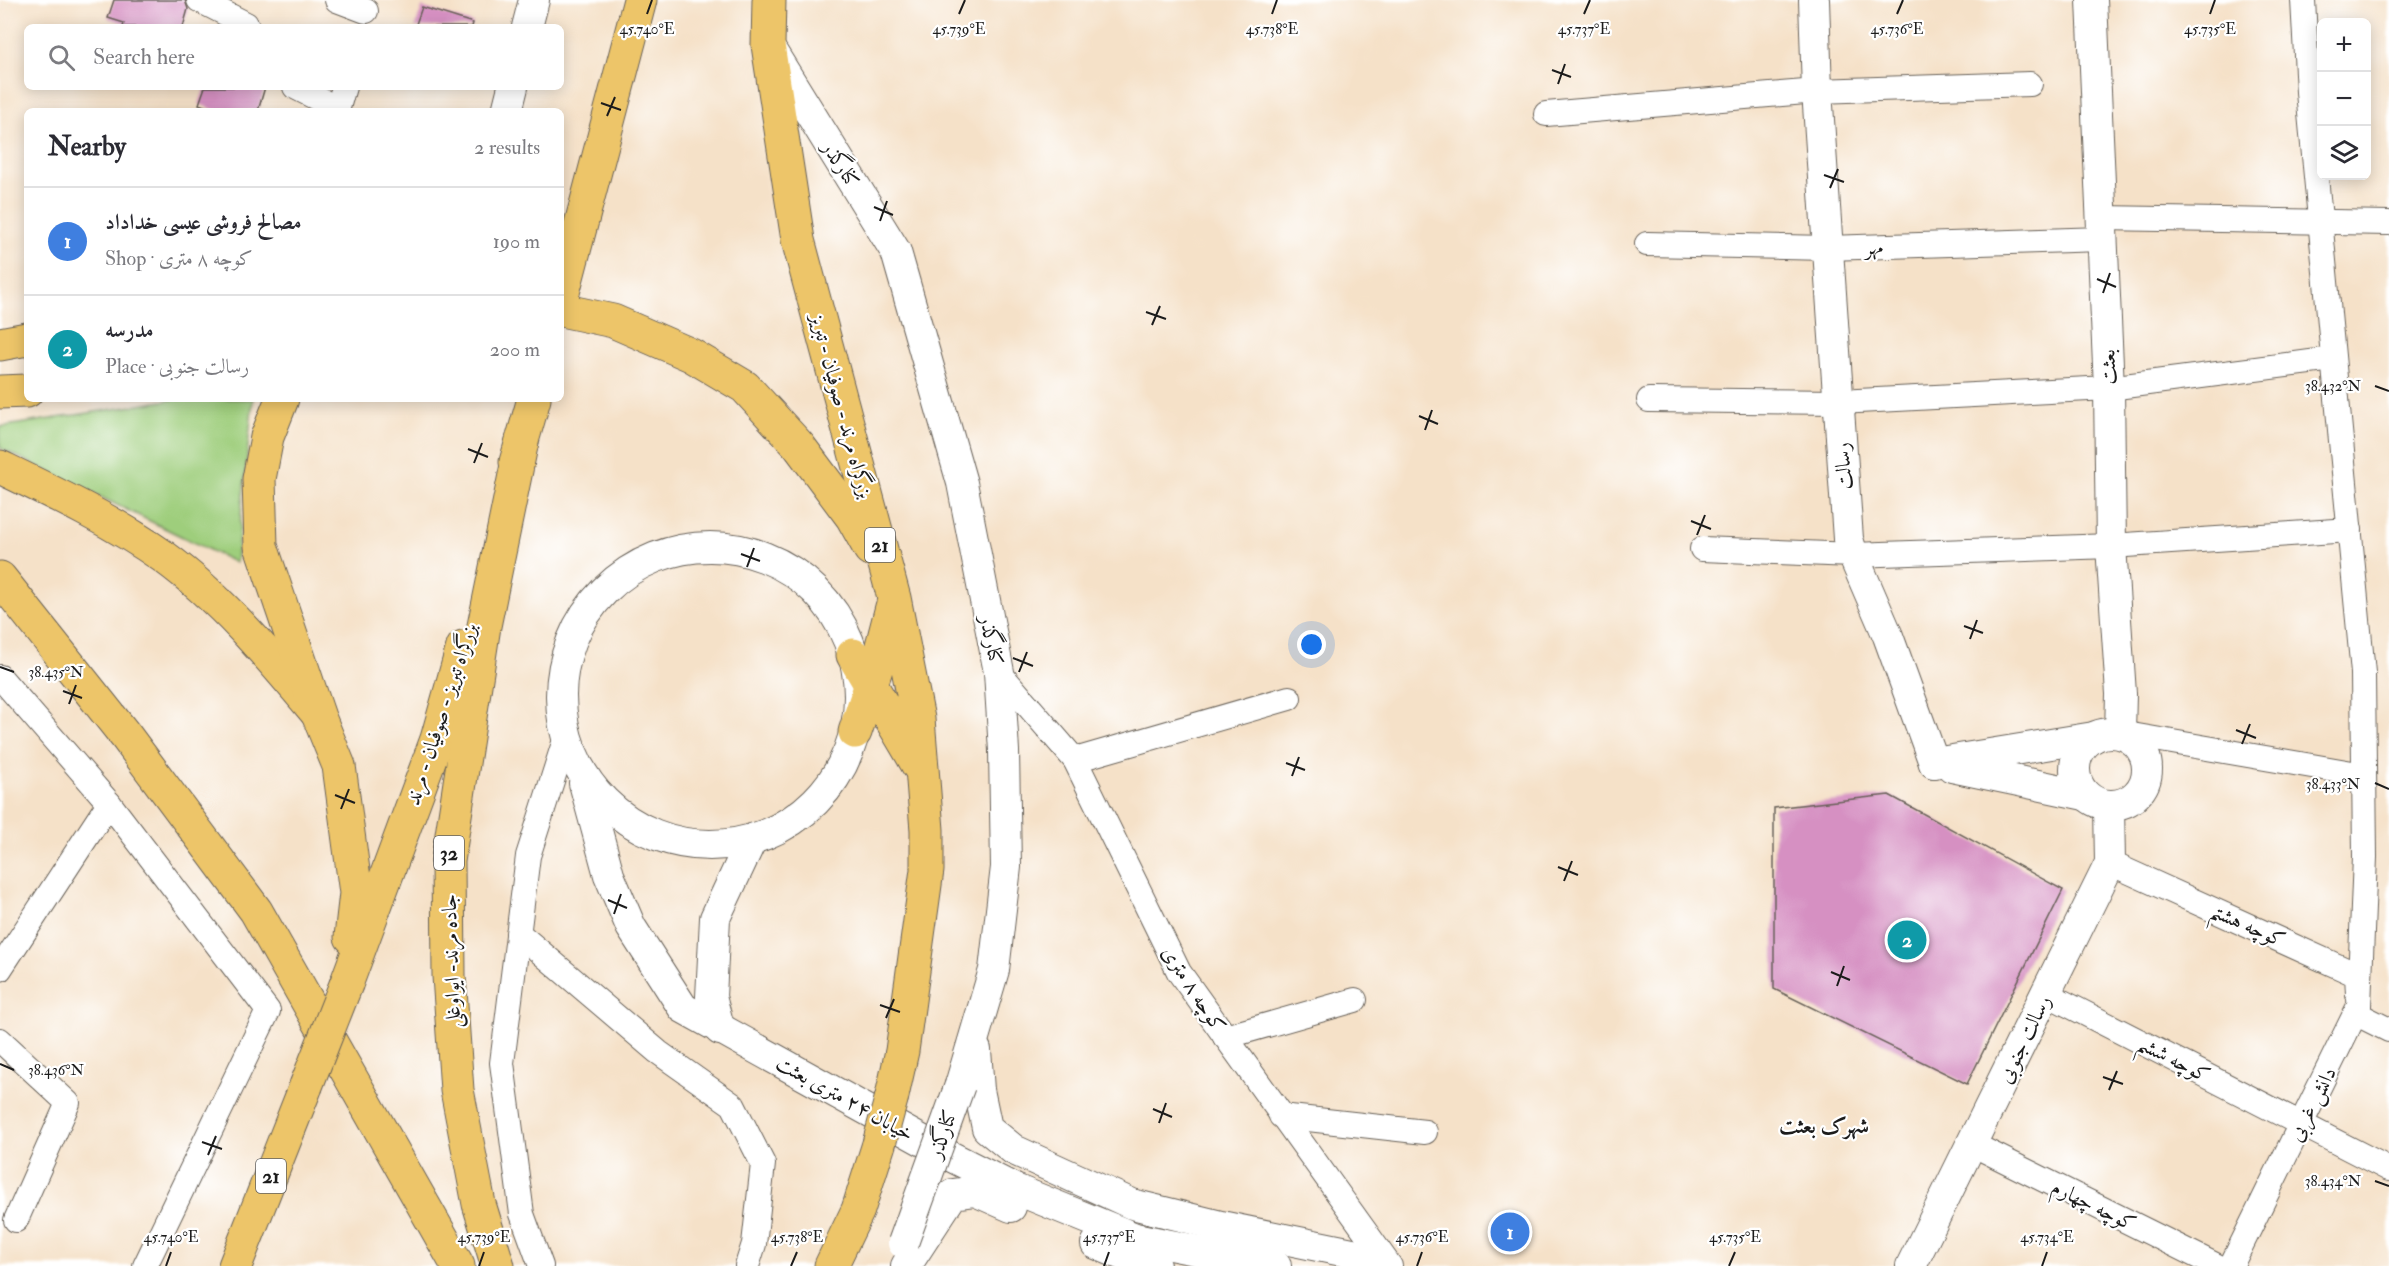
<!DOCTYPE html>
<meta charset="utf-8">
<style>
:root{--surface:#fff;--page:#f2f2f3;--text:#2b2b33;--muted:#7c7c81;--line:#e1e1e2;--accent:#0b8043}
body{margin:0;font-family:"IM FELL Double Pica",Amiri,serif;background:var(--page);color:var(--text)}
.controls{position:absolute;right:18px;top:18px;display:grid;overflow:hidden;border-radius:9px;box-shadow:0 3px 15px #0003}
.controls button{width:54px;height:54px;display:grid;place-items:center;padding:0;border:0;border-bottom:2px solid var(--line);background:var(--surface);color:var(--text);font:30px sans-serif}
.you{position:absolute;left:1312px;top:645px;width:21px;height:21px;margin:-15px;border:4px solid #fff;border-radius:50%;background:#1a73e8;box-shadow:0 0 0 9px #1a73e833}
.badge{display:grid;place-items:center;width:39px;height:39px;border-radius:50%;background:var(--accent);color:#fff;font-size:20px;font-weight:700}
.pin{position:absolute;translate:-50% -50%;border:3px solid #fff;box-shadow:0 2px 6px #0006}
.list{margin:0;padding:0;list-style:none}
h2{display:flex;justify-content:space-between;align-items:center;height:78px;margin:0;padding:0 24px;font-size:26px}
h2 small{font-size:20px;font-weight:400;color:var(--muted)}
.list li{display:grid;grid-template-columns:39px 1fr auto;gap:18px;align-items:center;box-sizing:border-box;height:108px;padding:0 24px;border-top:2px solid var(--line)}
.list b{display:block;font-size:22px;white-space:nowrap}
.list p{margin:0;font-size:20px;white-space:nowrap;color:var(--muted)}
.list em{font-size:20px;font-style:normal;color:var(--muted)}
.icon{flex:none;width:33px;height:33px;fill:none;stroke:currentColor;stroke-width:2;stroke-linecap:round;stroke-linejoin:round}
.map{position:relative;flex:none;width:2389px;height:1266px;overflow:hidden}
.search{position:absolute;background:var(--surface);box-shadow:0 3px 15px #0003;left:24px;top:24px;width:540px;height:66px;display:flex;align-items:center;gap:15px;box-sizing:border-box;padding:0 21px;border-radius:9px;color:var(--muted);font-size:22px}
.panel{position:absolute;background:var(--surface);box-shadow:0 3px 15px #0003;left:24px;top:108px;width:540px;height:294px;border-radius:9px}
.map>svg:first-child{display:block}
.green{fill:#9ece7c;stroke:#5d754c;stroke-width:1.5}
.building{fill:#d690c2}
.lines{fill:none;stroke-linecap:round;stroke-linejoin:round}
.minor-casing{stroke:#686158;stroke-width:26}
.tertiary-casing{stroke:#686158;stroke-width:32}
.primary-casing{stroke:#686158;stroke-width:35}
.trunk-casing{stroke:#686158;stroke-width:35}
.minor{stroke:#fff;stroke-width:24}
.tertiary{stroke:#fff;stroke-width:30}
.primary{stroke:#edc569;stroke-width:33}
.trunk{stroke:#edc569;stroke-width:33}
.tertiary-bridge-casing{stroke:#686158;stroke-width:32;stroke-linecap:butt}
.trunk-bridge-casing{stroke:#686158;stroke-width:35;stroke-linecap:butt}
.tertiary-bridge{stroke:#fff;stroke-width:30}
.trunk-bridge{stroke:#edc569;stroke-width:33}
.ticks{fill:none;stroke:#1c1c1c;stroke-width:2}
.labels{text-anchor:middle;stroke-width:4.5;stroke-linejoin:round;paint-order:stroke}
.shield{fill:#fff;stroke:#606060;stroke-width:1.5}
.shield-label{font-size:20px;font-weight:bold;fill:#1c1c1c}
.street-label{font-size:21px;fill:#1c1c1c;stroke:#fff}
.neighbourhood-label{font-size:22px;font-weight:bold;fill:#1c1c1c;stroke:#fff}
.ticks-label{font-size:15px;text-anchor:middle;fill:#1c1c1c;stroke:#fff;stroke-width:4.5;stroke-linejoin:round;paint-order:stroke}
</style>
<div class="map">
<svg width="2389" height="1266" viewBox="0 0 2389 1266">
<rect width="100%" height="100%" fill="#fff"/>
<filter id="ink" filterUnits="userSpaceOnUse"><feTurbulence type="fractalNoise" baseFrequency=".0167" numOctaves="2"/><feDisplacementMap in="SourceGraphic" scale="12" xChannelSelector="R" yChannelSelector="G"/><feConvolveMatrix kernelMatrix="1 2 1 2 8 2 1 2 1" color-interpolation-filters="sRGB"/></filter>
<filter id="wash" filterUnits="userSpaceOnUse"><feTurbulence type="fractalNoise" baseFrequency=".008" numOctaves="4" result="noise"/><feDisplacementMap in="SourceGraphic" scale="24" xChannelSelector="R" yChannelSelector="G"/><feGaussianBlur stdDeviation="1.35" result="paint"/><feColorMatrix in="noise" values="0 0 0 0 0 0 0 0 0 0 0 0 0 0 0 0 0 1.4 0 .05"/><feComposite in="paint" operator="in"/></filter>
<g filter="url(#wash)">
<rect width="100%" height="100%" fill="#f5e1c8"/>
<!-- green -->
<path class="green" d="M 176,399 L 253,399 L 236,563 L 0,448 L 0,427 Z"/>
<g id="blocks">
<!-- building -->
<g class="building">
<path d="M 114,0 L 185,0 L 188,9 L 183,27 L 123,27 L 124,23 L 108,18 Z"/>
<path d="M 422,7 L 473,23 L 472,27 L 415,27 Z"/>
<path d="M 205,87 L 265,87 L 258,111 L 217,111 L 199,104 Z"/>
<path d="M 1889,795 L 2063,890 L 1967,1084 L 1774,989 L 1774,808 Z"/>
</g>
</g>
</g>
<g filter="url(#ink)">
<use href="#blocks" fill-opacity="0" stroke="#686158" stroke-width="1.5"/>
<g class="lines">
<defs>
<g id="minor">
<path d="M 199,0 L 246,24 L 247,27"/>
<path d="M 337,0 L 366,11"/>
<path d="M 295,87 L 338,109"/>
<path d="M 337,111 L 344,87"/>
<path d="M 1546,114 L 1817,91 L 2030,84"/>
<path d="M 2101,218 L 2389,223"/>
<path d="M 1647,244 L 1828,248 L 2102,239"/>
<path d="M 1649,400 L 1839,402 L 2109,388 L 2333,359"/>
<path d="M 1702,549 L 1853,555 L 2111,546 L 2350,530"/>
<path d="M 999,672 L 1075,760 L 1179,972 L 1390,1266"/>
<path d="M 0,677 L 109,803 L 268,1011 L 145,1266"/>
<path d="M 2120,733 L 2364,775"/>
<path d="M 1075,760 L 1289,698"/>
<path d="M 2110,863 L 2357,975 L 2358,994"/>
<path d="M 518,933 L 658,1052 L 733,1105 L 763,1164 L 754,1244 L 747,1266"/>
<path d="M 0,969 L 109,803"/>
<path d="M 2047,994 L 2389,1169"/>
<path d="M 2357,1014 L 2389,1030"/>
<path d="M 1225,1037 L 1355,1000"/>
<path d="M 0,1040 L 68,1103 L 16,1220"/>
<path d="M 1281,1116 L 1425,1132"/>
<path d="M 1972,1144 L 2217,1266"/>
<path d="M 541,1266 L 522,1214 L 502,1063 L 528,856 L 566,737"/>
<path d="M 2231,1266 L 2359,1006 L 2365,857 L 2363,673 L 2308,92 L 2303,0"/>
</g>
<g id="tertiary">
<path d="M 1814,0 L 1817,91 L 1848,539 L 1853,555 L 1888,636 L 1934,763"/>
<path d="M 2092,0 L 2109,388 L 2111,546 L 2121,694 L 2120,733"/>
<path d="M 527,27 L 534,0"/>
<path d="M 769,47 L 896,252 L 962,483 L 999,672 L 1004,751 L 1006,867 L 994,970 L 960,1085"/>
<path d="M 507,111 L 513,87"/>
<circle cx="710" cy="696" r="149"/>
<circle cx="2111" cy="769" r="36"/>
<path d="M 1934,763 L 2094,737"/>
<path d="M 1952,767 L 2085,795"/>
<path d="M 584,783 L 609,875 L 631,927 L 683,1008 L 952,1157 L 1015,1189 L 1135,1238 L 1276,1266"/>
<path d="M 720,1030 L 711,997 L 715,918 L 752,839"/>
<path d="M 976,1050 L 979,1090 L 987,1128 L 1014,1150 L 1132,1204 L 1221,1226 L 1357,1254 L 1374,1266"/>
<path d="M 1096,1244 L 1139,1262 L 1155,1266"/>
<path d="M 906,1266 L 953,1194 L 975,1191 L 1011,1207"/>
<path d="M 1911,1266 L 2110,863 L 2109,805"/>
</g>
<g id="primary">
<path d="M 0,392 L 27,391"/>
<path d="M 0,467 C 56,494 113,521 164,557 C 223,600 270,657 317,713"/>
</g>
<g id="trunk">
<path d="M 769,0 L 768,45 L 798,240 L 894,598 L 918,719 L 927,830 L 927,870 L 902,1051 L 892,1096"/>
<path d="M 561,300 L 640,0"/>
<path d="M 561,310 L 613,321 L 691,355 L 745,387 L 799,446 L 852,517 L 870,549"/>
<path d="M 0,344 L 27,339"/>
<path d="M 282,399 L 267,437 L 259,479 L 261,546 L 319,717 L 339,766 L 356,893 L 351,937"/>
<path d="M 516,462 L 534,399"/>
<path d="M 0,578 L 125,735 L 256,911 L 458,1266"/>
<path d="M 853,655 L 918,765"/>
<path d="M 855,732 L 876,669 L 892,607"/>
<path d="M 347,982 L 437,739 L 463,647"/>
<path d="M 235,1266 L 306,1086"/>
<path d="M 498,1266 L 479,1204 L 457,1090 L 449,976 L 448,861 L 484,626 L 522,441"/>
<path d="M 831,1266 L 858,1210 L 879,1144"/>
</g>
</defs>
<!-- minor casing -->
<use href="#minor" class="minor-casing"/>
<!-- tertiary casing -->
<use href="#tertiary" class="tertiary-casing"/>
<!-- primary casing -->
<use href="#primary" class="primary-casing"/>
<!-- trunk casing -->
<use href="#trunk" class="trunk-casing"/>
<!-- minor -->
<use href="#minor" class="minor"/>
<!-- tertiary -->
<use href="#tertiary" class="tertiary"/>
<!-- primary -->
<use href="#primary" class="primary"/>
<!-- trunk -->
<use href="#trunk" class="trunk"/>
<defs>
<path id="tertiary-bridge" d="M 903,1243 L 960,1085"/>
<g id="trunk-bridge">
<path d="M 306,1086 L 347,982"/>
<path d="M 879,1144 L 892,1096"/>
</g>
</defs>
<!-- tertiary-bridge casing -->
<use href="#tertiary-bridge" class="tertiary-bridge-casing"/>
<!-- trunk-bridge casing -->
<use href="#trunk-bridge" class="trunk-bridge-casing"/>
<!-- tertiary-bridge -->
<use href="#tertiary-bridge" class="tertiary-bridge"/>
<!-- trunk-bridge -->
<use href="#trunk-bridge" class="trunk-bridge"/>
</g>
</g>
<!-- ticks -->
<path class="ticks" d="M 647,14 L 652,0M 959,14 L 965,0M 1272,14 L 1277,0M 1584,14 L 1590,0M 1897,14 L 1903,0M 2210,14 L 2215,0M 1552,70 L 1571,77M 1558,84 L 1565,64M 601,103 L 621,110M 607,116 L 615,97M 1824,175 L 1844,182M 1830,188 L 1838,169M 874,207 L 893,215M 880,221 L 887,201M 2097,279 L 2116,287M 2103,293 L 2110,273M 1146,312 L 1166,319M 1152,325 L 1160,306M 2375,386 L 2389,391M 1419,416 L 1438,424M 1425,430 L 1432,410M 468,449 L 488,457M 474,463 L 482,443M 1691,521 L 1711,529M 1697,535 L 1705,515M 741,554 L 760,561M 747,567 L 754,548M 1964,626 L 1983,633M 1970,639 L 1977,620M 1013,658 L 1033,666M 0,667 L 14,672M 1019,672 L 1027,652M 63,691 L 82,698M 69,704 L 76,685M 2236,730 L 2256,738M 2242,744 L 2250,724M 1286,763 L 1305,770M 1292,776 L 1299,757M 2375,783 L 2389,789M 335,795 L 355,803M 341,809 L 349,789M 1558,867 L 1578,875M 1564,881 L 1572,861M 608,900 L 627,908M 614,914 L 621,894M 1831,972 L 1850,980M 1837,986 L 1844,966M 880,1005 L 900,1012M 886,1018 L 894,999M 0,1064 L 14,1070M 2103,1077 L 2123,1084M 2109,1090 L 2117,1071M 1153,1109 L 1172,1117M 1159,1123 L 1166,1103M 202,1142 L 222,1149M 208,1155 L 216,1136M 2375,1181 L 2389,1186M 166,1266 L 171,1252M 479,1266 L 484,1252M 791,1266 L 797,1252M 1104,1266 L 1109,1252M 1417,1266 L 1422,1252M 1729,1266 L 1735,1252M 2042,1266 L 2047,1252"/>
<g class="labels">
<!-- shield labels -->
<g class="shield">
<rect x="865" y="528" width="30" height="34" rx="4.5"/>
<rect x="434" y="836" width="30" height="34" rx="4.5"/>
<rect x="256" y="1159" width="30" height="34" rx="4.5"/>
</g>
<g class="shield-label">
<text x="880" y="552">21</text>
<text x="449" y="860">32</text>
<text x="271" y="1183">21</text>
</g>
<!-- street labels -->
<g class="street-label">
<text transform="translate(841 164) rotate(58)" y="7">کنارگذر</text>
<text transform="translate(1874 247) rotate(-2)" y="7">مهر</text>
<text transform="translate(2108 367) rotate(-92)" y="7">بعثت</text>
<text transform="translate(842 406) rotate(75)" y="7">بزرگراه مرند - صوفیان - تبریز</text>
<text transform="translate(1843 466) rotate(-94)" y="7">رسالت</text>
<text transform="translate(992 640) rotate(79)" y="7">کنارگذر</text>
<text transform="translate(441 714) rotate(-72)" y="7">بزرگراه تبریز - صوفیان - مرند</text>
<text transform="translate(2248 925) rotate(24)" y="7">کوچه هشتم</text>
<text transform="translate(451 961) rotate(-92)" y="7">جاده مرند- ایواوغلی</text>
<text transform="translate(1194 989) rotate(57)" y="7">کوچه ۸ متری</text>
<text transform="translate(2024 1039) rotate(-64)" y="7">رسالت جنوبی</text>
<text transform="translate(2174 1059) rotate(27)" y="7">کوچه ششم</text>
<text transform="translate(845 1098) rotate(29)" y="7">خیابان ۲۴ متری بعثت</text>
<text transform="translate(2312 1104) rotate(-63)" y="7">دانش غربی</text>
<text transform="translate(942 1134) rotate(-70)" y="7">کنارگذر</text>
<text transform="translate(2094 1205) rotate(26)" y="7">کوچه چهارم</text>
</g>
<!-- neighbourhood labels -->
<g class="neighbourhood-label">
<text x="1824" y="1133">شهرک بعثت</text>
</g>
</g>
<g class="ticks-label">
<text x="1272" y="34">45.738°E</text>
<text x="1897" y="34">45.736°E</text>
<text x="2210" y="34">45.735°E</text>
<text x="647" y="34">45.740°E</text>
<text x="959" y="34">45.739°E</text>
<text x="1584" y="34">45.737°E</text>
<text x="2333" y="391">38.432°N</text>
<text x="56" y="677">38.435°N</text>
<text x="2333" y="789">38.433°N</text>
<text x="56" y="1075">38.436°N</text>
<text x="2333" y="1186">38.434°N</text>
<text x="171" y="1242">45.740°E</text>
<text x="484" y="1242">45.739°E</text>
<text x="797" y="1242">45.738°E</text>
<text x="1109" y="1242">45.737°E</text>
<text x="1422" y="1242">45.736°E</text>
<text x="1735" y="1242">45.735°E</text>
<text x="2047" y="1242">45.734°E</text>
</g>
</svg>
<div class="controls">
<button>+</button>
<button>−</button>
<button><svg class="icon" aria-label="layers" viewBox="0 0 24 24"><path d="M12 4l9 5-9 5-9-5zM3 14l9 5 9-5"/></svg></button>
</div>
<div class="you"></div>
<div class="pin badge" style="left:1510px;top:1232px;background:#3f7fe0">1</div>
<div class="pin badge" style="left:1907px;top:940px;background:#0f9aa8">2</div>
<div class="search"><svg class="icon" aria-label="search" viewBox="0 0 24 24"><circle cx="10" cy="10" r="6"/><path d="M15 15l6 6"/></svg>Search here</div>
<section class="panel">
<h2>Nearby<small>2 results</small></h2>
<ul class="list">
<li><span class="badge" style="background:#3f7fe0">1</span><div><b>مصالح فروشی عیسی خداداد</b><p>Shop · کوچه ۸ متری</p></div><em>190 m</em></li>
<li><span class="badge" style="background:#0f9aa8">2</span><div><b>مدرسه</b><p>Place · رسالت جنوبی</p></div><em>200 m</em></li>
</ul>
</section>
</div>
